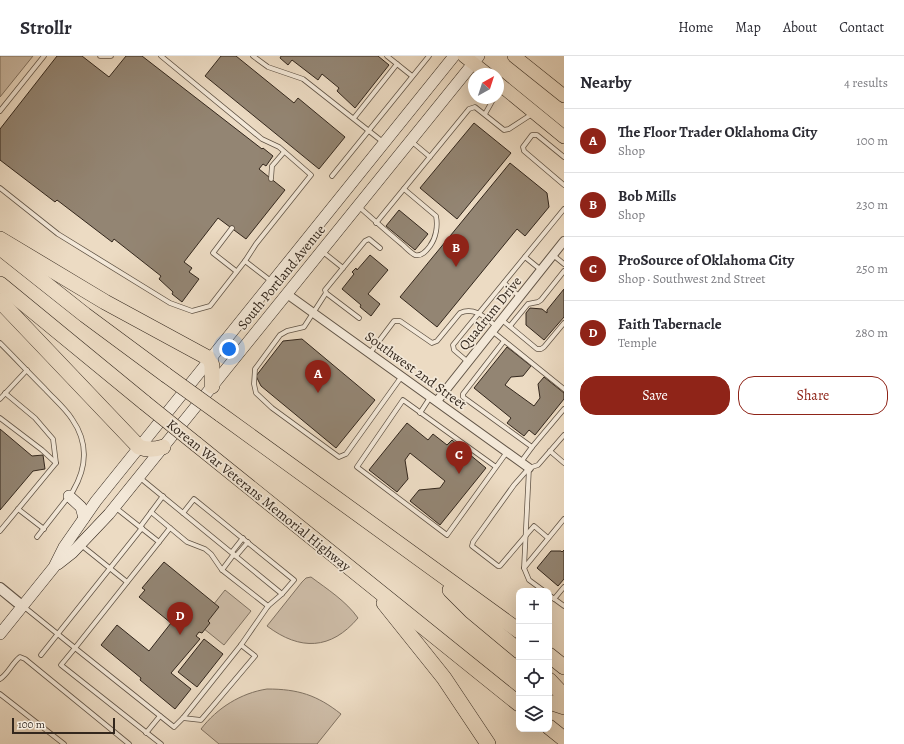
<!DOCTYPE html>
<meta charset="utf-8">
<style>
:root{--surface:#fff;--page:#f2f2f3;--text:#2b2b33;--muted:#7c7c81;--line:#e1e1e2;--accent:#8f2418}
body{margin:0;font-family:Alegreya,serif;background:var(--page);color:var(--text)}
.controls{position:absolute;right:12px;bottom:12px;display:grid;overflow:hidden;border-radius:8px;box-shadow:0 4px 16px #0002}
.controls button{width:36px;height:36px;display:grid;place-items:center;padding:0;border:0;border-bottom:1px solid var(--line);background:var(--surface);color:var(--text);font:20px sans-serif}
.compass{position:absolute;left:468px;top:12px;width:36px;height:36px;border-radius:50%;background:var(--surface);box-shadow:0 4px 16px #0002;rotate:39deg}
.scale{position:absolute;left:12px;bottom:10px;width:103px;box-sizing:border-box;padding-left:4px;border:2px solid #33271d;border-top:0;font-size:11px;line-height:14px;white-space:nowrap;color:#33271d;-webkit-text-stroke:3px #f3e8d8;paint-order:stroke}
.you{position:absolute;left:229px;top:293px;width:14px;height:14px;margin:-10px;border:3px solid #fff;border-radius:50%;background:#1a73e8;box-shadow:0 0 0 6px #1a73e833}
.badge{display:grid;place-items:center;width:26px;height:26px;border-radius:50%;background:var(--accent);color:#fff;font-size:13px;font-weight:700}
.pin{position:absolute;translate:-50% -33px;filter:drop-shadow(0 1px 2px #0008)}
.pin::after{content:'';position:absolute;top:21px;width:14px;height:12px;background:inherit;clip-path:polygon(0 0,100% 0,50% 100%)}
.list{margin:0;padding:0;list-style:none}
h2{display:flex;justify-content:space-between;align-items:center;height:52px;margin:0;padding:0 16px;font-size:17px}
h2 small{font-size:13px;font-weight:400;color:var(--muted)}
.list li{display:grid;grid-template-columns:26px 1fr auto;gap:12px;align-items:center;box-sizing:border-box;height:64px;padding:0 16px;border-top:1px solid var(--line)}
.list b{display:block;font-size:15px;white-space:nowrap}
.list p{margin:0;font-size:13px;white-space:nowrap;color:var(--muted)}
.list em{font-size:13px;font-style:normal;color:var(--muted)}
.actions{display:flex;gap:8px;padding:12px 16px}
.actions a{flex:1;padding:9px 0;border:1px solid var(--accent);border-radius:16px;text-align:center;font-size:14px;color:var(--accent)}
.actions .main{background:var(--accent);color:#fff}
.icon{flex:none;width:22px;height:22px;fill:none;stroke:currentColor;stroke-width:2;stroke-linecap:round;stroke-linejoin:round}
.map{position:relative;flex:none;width:564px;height:688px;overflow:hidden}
header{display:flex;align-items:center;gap:24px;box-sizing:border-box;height:56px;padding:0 20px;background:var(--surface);border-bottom:1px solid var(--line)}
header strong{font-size:19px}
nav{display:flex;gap:22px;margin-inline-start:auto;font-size:14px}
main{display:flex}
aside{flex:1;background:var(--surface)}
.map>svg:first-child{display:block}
.green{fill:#cdbca7;stroke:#807262}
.building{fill:#938573;stroke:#33271d}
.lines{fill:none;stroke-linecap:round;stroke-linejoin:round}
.service-casing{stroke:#615446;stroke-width:5.5}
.minor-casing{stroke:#615446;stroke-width:10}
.tertiary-casing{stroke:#615446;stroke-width:12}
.secondary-casing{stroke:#33271d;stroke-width:12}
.primary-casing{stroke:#33271d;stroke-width:14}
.motorway-casing{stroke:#33271d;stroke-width:16}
.service{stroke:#f3e8d8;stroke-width:4}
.minor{stroke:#f3e8d8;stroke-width:8}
.tertiary{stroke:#f3e8d8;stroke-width:10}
.secondary{stroke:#f3e8d8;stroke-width:11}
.primary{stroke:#ecdbc3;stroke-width:13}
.motorway{stroke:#ecdbc3;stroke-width:15}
.motorway-bridge-casing{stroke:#33271d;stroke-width:16;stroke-linecap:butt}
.motorway-bridge{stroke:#ecdbc3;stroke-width:15}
.labels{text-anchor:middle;stroke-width:3.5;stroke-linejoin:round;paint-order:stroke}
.street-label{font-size:14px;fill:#33271d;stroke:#f3e8d8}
</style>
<header>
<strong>Strollr</strong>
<nav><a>Home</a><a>Map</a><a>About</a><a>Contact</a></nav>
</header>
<main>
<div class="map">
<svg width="564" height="688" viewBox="0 0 564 688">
<rect width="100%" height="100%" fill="#ecdbc3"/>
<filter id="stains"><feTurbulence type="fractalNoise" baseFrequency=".005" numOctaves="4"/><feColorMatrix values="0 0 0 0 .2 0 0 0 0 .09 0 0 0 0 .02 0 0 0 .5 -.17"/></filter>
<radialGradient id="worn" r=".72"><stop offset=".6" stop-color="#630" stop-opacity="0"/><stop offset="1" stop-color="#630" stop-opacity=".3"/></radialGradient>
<!-- green -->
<g class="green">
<path d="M 0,0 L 33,0 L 0,41 Z"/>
<path d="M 311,521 C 327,533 346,545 358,562 C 331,594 300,595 267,570 L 302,526 L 306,522 Z"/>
<path d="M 225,534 L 251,555 L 224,589 L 198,568 Z"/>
<path d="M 267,633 C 298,633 317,639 341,658 L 317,688 L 219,688 L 201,673 C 217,652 241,637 267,633 Z"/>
</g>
<!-- building -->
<g class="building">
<path d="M 57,0 L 82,0 L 109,21 L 126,0 L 142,0 L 262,93 L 263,92 L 273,100 L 266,110 L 263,108 L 259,113 L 285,134 L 246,183 L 218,162 L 184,206 L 192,212 L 189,216 L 199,223 L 182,246 L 172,238 L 173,236 L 159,223 L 161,220 L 114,183 L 112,186 L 57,144 L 55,146 L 0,104 L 0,73 Z"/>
<path d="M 221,0 L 236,0 L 294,47 L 298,42 L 345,81 L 319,113 L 205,20 Z"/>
<path d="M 281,0 L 378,0 L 389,9 L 355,52 L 337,35 L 339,32 L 322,18 L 318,24 L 292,4 L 288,9 L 280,2 Z"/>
<path d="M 474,67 L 511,97 L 457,163 L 420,132 Z"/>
<path d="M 510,107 L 547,137 L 549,151 L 525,180 L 517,173 L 437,271 L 400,241 Z"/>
<path d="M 399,154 L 428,178 L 415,194 L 386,170 Z"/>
<path d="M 370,199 L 388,214 L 368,238 L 380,248 L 371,260 L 360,251 L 361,249 L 342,233 L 354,218 L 352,216 L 356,212 L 357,214 Z"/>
<path d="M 564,233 L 564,261 L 544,284 L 526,269 L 526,257 L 530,252 L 542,253 L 547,257 L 547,254 Z"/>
<path d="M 302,283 L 375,344 L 336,392 L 261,330 L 256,320 L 283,285 Z"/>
<path d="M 507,291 L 531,310 L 523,320 L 511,321 L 505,329 L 534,350 L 540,342 L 538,328 L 544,321 L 564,337 L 564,343 L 535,379 L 529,374 L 524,380 L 507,367 L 511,362 L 474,332 Z"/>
<path d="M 407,367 L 428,384 L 433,378 L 447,389 L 452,384 L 486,412 L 440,469 L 410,445 L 419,434 L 440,432 L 445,425 L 410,397 L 405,404 L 408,423 L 397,436 L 369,414 Z"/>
<path d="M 0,373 L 32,400 L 43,399 L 45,413 L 33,415 L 0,454 Z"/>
<path d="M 564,494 L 564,523 L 558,530 L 537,512 L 551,495 L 561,495 L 562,496 Z"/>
<path d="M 164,506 L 219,551 L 208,565 L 210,567 L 202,577 L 199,576 L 196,580 L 200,583 L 171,617 L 191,633 L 175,653 L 140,624 L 141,622 L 101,589 L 117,569 L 149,595 L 171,567 L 139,541 L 145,534 L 142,532 Z"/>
<path d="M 204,583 L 223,598 L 197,631 L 178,616 Z"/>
</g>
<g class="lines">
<defs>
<g id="service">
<path d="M 100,0 L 111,0"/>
<path d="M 253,0 L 268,11 L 303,23 L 383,86"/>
<path d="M 387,0 L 412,20"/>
<path d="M 0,55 L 44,0"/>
<path d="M 485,58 L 494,42"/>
<path d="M 354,62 L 397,8"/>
<path d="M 411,85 L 430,101"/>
<path d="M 564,101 L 537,79 L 532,79 L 523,91 L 524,95 L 564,129"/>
<path d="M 332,120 L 429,0"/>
<path d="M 271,123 L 272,110 L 284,96"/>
<path d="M 0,132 L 58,178 L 170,247 L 192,255 L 210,250 L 245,205 L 256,188 L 311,119 L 279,91 L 262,83 L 161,0"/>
<path d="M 358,150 C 373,163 387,176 403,189 C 406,192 411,197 415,199 C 422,201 427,194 430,190 C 436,182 438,170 436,160 L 404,133"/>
<path d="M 376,167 L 469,53 L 475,51 L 504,74 L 509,73 L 532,58"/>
<path d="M 232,172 L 213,197 L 236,215"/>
<path d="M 323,196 L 343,212"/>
<path d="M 553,199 L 564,208"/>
<path d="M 525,201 L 541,214"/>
<path d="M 245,205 L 271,225"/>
<path d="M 504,227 L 520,241"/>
<path d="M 326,237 L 304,271 L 287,275 L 280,279 L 255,313 L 254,328 L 256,337 L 272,352 L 339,401 L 346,398 L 402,320"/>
<path d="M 359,262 L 326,237 L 325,234 L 365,185 L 369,183 L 380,192"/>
<path d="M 502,264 L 537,293 L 541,293 L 544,291 L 564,267"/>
<path d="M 510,270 L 528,248 L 538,246 L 541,244 L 564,215"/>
<path d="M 492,275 L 564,333"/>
<path d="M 504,285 L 463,338 L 463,341 L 532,391 L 564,353"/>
<path d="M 0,287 C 15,302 30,318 45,333 C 54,343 65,352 72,363 C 88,386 87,411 73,435 L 37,481"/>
<path d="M 370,297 L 394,265 L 400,265 L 432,287 L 437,285 L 460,257 C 474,250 486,262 496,270"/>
<path d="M 468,306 L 454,294 L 453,289 L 564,153"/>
<path d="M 0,343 L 27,314"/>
<path d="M 420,357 L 431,340"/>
<path d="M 0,362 L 42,394 L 56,407"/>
<path d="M 550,395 L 564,407"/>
<path d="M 521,406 L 532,391"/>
<path d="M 496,411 L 403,344 L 357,411 L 447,479 L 507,396"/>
<path d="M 529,412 L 524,512 L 529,524 L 544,535"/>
<path d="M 139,421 L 282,538 L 268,550 L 241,589 L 183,662 L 174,671 L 75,592 L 61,609 L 161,688"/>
<path d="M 18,453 L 44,473"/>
<path d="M 151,456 L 187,486 L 205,493 L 211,498 L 222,514 L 268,550"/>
<path d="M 183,457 L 194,443 L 294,524 L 282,538"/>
<path d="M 140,471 L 163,440"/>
<path d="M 0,475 L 56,407 L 53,383 L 35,362 L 5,337"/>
<path d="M 548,482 L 534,470 L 500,510 L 498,510 L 472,490 L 473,486 L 514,429 L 529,412 L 538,409 L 564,379"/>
<path d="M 159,486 L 170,472"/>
<path d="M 81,489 L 127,526"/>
<path d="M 232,496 L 243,482"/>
<path d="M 236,500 L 248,486"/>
<path d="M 524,512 L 564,463"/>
<path d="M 222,514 L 234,498"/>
<path d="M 549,539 L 564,550"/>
<path d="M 554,543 L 564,531"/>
<path d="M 23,550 L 75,592 L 159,486 L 116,452"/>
<path d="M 41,599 L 142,472"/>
<path d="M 0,623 C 8,618 12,607 20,601 L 25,603 L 129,688"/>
<path d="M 0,638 L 64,688"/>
<path d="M 183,662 L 201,664 L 255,600 L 241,589"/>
<path d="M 146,677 L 160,660"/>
</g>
<g id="minor">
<path d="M 287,238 L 529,412"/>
<path d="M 437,345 L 564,185"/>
</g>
<path id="tertiary" d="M 0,532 L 22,550"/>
<g id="secondary">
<path d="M 69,440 L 81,451 L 84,462"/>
<path d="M 58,508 L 72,497 L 109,458 L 479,0"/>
<path d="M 0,578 L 54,511 L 64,491 L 96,445 L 454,0"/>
</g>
<g id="primary">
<path d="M 464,0 L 487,18"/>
<path d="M 514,0 L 564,40"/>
<path d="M 498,27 L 564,81"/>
</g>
<g id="motorway">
<path d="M 0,183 L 105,246 L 210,303 L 212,310 L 212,330"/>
<path d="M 3,194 L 85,259 L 166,319"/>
<path d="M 0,228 L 145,347"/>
<path d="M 0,245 L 139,391 C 147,394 154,394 163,391"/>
<path d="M 220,358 L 519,575"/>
<path d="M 196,388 L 519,648"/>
<path d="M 450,534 L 471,555 L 519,595"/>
<path d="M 384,547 L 444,622 L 488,688"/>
<path d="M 549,599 L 564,611"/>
<path d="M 549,624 L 564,640"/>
<path d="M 549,646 L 564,651"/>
<path d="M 549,671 L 564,683"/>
</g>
</defs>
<!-- service casing -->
<use href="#service" class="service-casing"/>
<!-- minor casing -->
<use href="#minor" class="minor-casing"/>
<!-- tertiary casing -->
<use href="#tertiary" class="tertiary-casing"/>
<!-- secondary casing -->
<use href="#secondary" class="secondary-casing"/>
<!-- primary casing -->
<use href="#primary" class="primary-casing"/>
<!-- motorway casing -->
<use href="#motorway" class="motorway-casing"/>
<!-- service -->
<use href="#service" class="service"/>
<!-- minor -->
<use href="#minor" class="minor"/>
<!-- tertiary -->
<use href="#tertiary" class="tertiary"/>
<!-- secondary -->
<use href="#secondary" class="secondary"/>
<!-- primary -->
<use href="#primary" class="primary"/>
<!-- motorway -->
<use href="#motorway" class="motorway"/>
<defs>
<g id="motorway-bridge">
<path d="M 166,319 L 220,358"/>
<path d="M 145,347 L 196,388"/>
</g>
</defs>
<!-- motorway-bridge casing -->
<use href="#motorway-bridge" class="motorway-bridge-casing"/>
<!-- motorway-bridge -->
<use href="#motorway-bridge" class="motorway-bridge"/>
</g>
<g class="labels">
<!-- street labels -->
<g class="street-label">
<text transform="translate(281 221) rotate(-51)" y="5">South Portland Avenue</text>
<text transform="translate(490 257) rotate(-51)" y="5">Quadrum Drive</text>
<text transform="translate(416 314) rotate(36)" y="5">Southwest 2nd Street</text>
<text transform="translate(259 439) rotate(39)" y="5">Korean War Veterans Memorial Highway</text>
</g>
</g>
<rect width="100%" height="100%" filter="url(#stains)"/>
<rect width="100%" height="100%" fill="url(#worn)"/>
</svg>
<div class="controls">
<button>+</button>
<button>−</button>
<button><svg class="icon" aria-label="locate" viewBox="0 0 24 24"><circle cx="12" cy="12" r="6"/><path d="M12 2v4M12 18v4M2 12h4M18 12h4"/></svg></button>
<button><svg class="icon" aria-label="layers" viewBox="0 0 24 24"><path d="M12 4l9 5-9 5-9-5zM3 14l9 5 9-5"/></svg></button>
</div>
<svg class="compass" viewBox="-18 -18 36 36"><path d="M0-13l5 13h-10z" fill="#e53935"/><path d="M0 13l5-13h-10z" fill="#7c7c81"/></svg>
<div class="scale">100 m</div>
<div class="you"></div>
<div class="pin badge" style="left:318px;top:337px">A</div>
<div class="pin badge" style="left:456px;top:211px">B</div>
<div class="pin badge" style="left:459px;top:418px">C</div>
<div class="pin badge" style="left:180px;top:579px">D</div>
</div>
<aside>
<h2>Nearby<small>4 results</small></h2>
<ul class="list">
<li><span class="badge">A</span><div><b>The Floor Trader Oklahoma City</b><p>Shop</p></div><em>100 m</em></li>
<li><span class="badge">B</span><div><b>Bob Mills</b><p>Shop</p></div><em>230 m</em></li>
<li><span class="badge">C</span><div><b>ProSource of Oklahoma City</b><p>Shop · Southwest 2nd Street</p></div><em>250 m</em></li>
<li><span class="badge">D</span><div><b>Faith Tabernacle</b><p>Temple</p></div><em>280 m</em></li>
</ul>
<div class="actions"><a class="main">Save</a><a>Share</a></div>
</aside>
</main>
